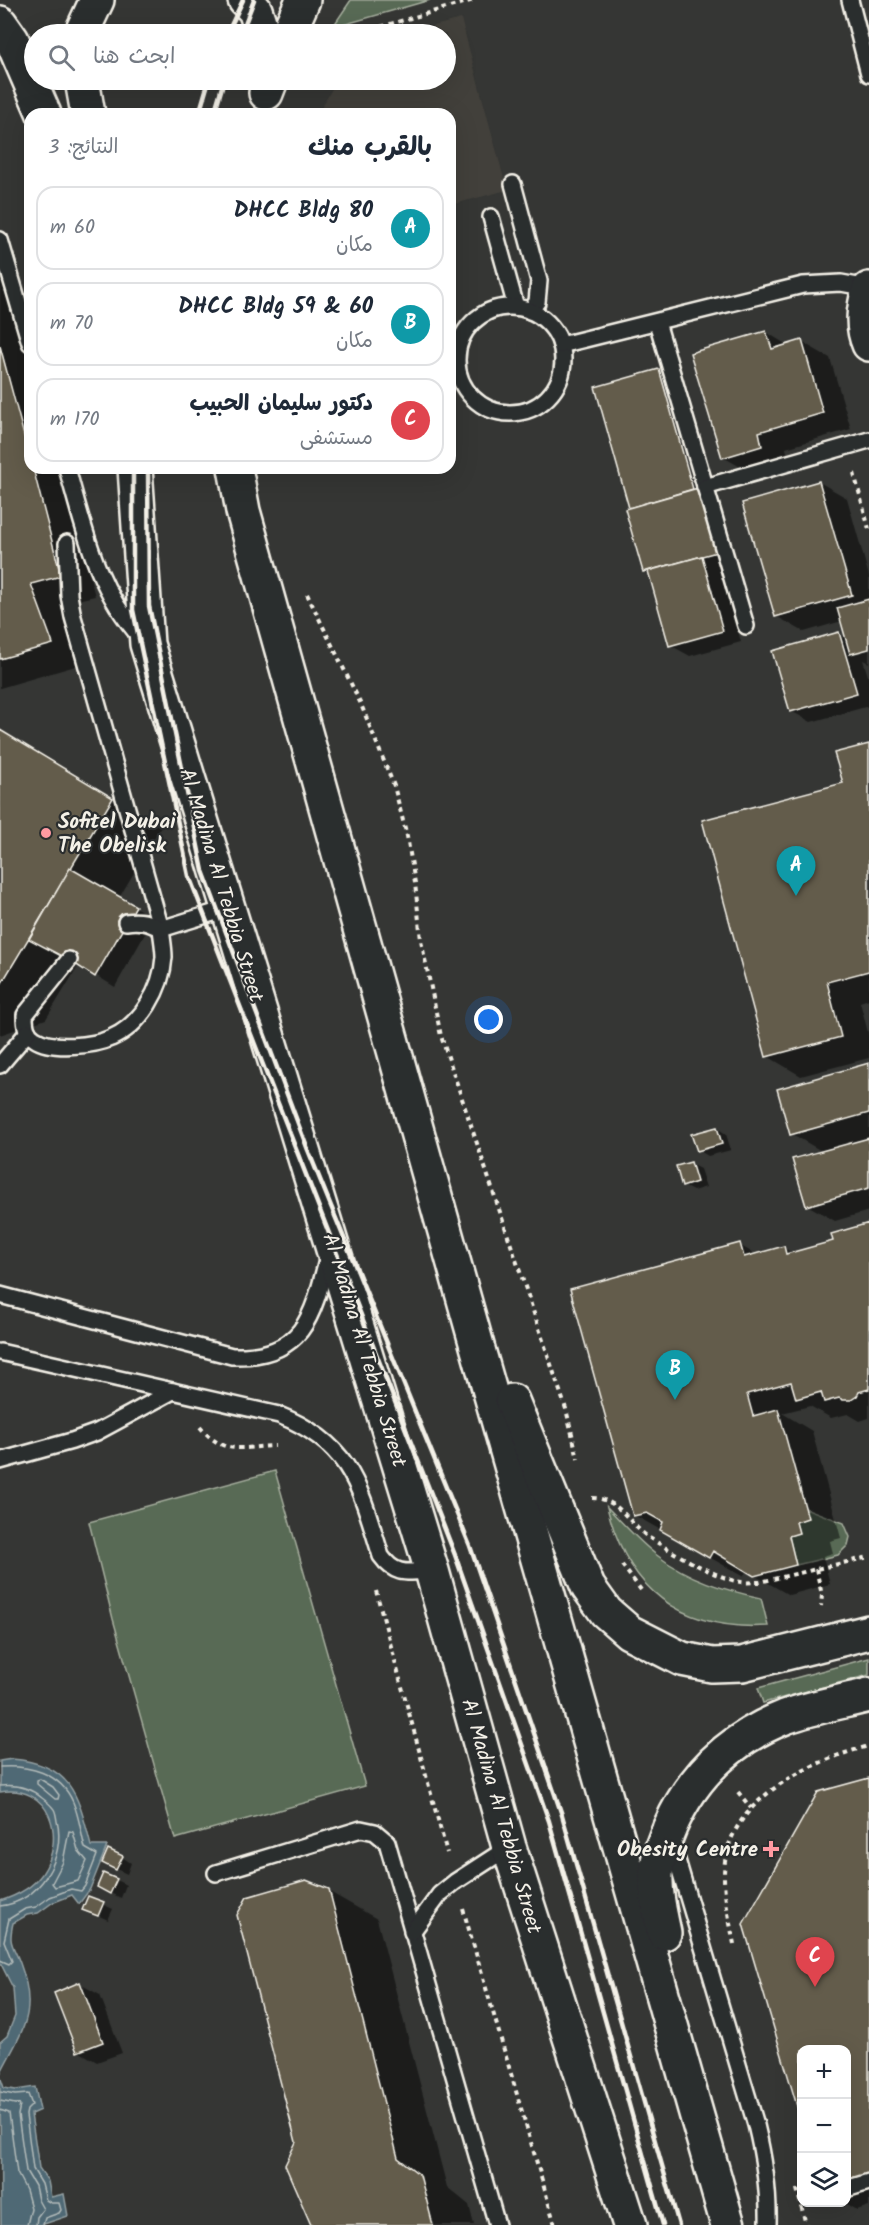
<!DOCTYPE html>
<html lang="ar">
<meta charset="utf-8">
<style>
:root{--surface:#fff;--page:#f2f2f3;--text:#1f2937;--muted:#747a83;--line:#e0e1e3;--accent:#845c67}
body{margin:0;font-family:Kalam,"Playpen Sans Arabic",sans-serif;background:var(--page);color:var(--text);direction:rtl}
.controls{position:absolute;right:18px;bottom:18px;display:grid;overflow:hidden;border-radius:12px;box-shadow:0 6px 24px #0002}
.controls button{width:54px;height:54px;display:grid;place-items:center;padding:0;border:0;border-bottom:2px solid var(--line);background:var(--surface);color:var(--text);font:30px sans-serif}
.you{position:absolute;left:489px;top:1020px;width:21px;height:21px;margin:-15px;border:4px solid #fff;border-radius:50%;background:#1a73e8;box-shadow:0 0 0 9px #1a73e833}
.badge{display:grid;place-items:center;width:39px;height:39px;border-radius:50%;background:var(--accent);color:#fff;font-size:20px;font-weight:700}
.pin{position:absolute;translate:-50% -50px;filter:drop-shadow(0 2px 3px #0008)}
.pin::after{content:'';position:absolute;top:32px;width:21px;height:18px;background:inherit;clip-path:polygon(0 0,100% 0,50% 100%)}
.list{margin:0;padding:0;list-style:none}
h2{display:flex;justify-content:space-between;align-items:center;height:78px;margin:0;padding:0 24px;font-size:26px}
h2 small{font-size:20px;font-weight:400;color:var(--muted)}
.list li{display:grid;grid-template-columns:39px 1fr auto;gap:18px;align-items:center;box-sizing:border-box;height:84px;margin:0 12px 12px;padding:0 12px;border:2px solid var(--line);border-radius:18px}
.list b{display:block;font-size:22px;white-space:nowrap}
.list p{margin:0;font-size:20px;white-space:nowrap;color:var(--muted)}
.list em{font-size:20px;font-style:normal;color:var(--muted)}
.icon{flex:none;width:33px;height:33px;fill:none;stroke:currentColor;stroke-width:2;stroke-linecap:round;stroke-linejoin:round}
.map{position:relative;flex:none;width:869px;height:2225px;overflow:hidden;direction:ltr}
.search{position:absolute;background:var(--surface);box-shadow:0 6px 24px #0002;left:24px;top:24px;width:432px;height:66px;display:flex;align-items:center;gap:15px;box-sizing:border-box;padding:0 21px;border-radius:33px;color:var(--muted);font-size:22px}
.panel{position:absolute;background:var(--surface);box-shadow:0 6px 24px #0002;left:24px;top:108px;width:432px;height:366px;border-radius:18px;direction:rtl}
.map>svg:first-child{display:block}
.built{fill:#43413b}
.green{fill:#586b55;stroke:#a6ae9e;stroke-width:1.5}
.water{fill:#506974;stroke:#929fa2;stroke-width:1.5}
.shadow{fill:#0007}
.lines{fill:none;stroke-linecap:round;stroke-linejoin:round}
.shore{stroke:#b2bbba;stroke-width:1.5}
.building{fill:#635c4c;stroke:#f4f1e8;stroke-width:1.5}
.lane-casing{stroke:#f4f1e8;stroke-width:20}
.secondary-casing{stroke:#f4f1e8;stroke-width:38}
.primary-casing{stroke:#f4f1e8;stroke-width:38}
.path{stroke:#f4f1e8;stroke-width:4;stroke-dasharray:4.5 4.5;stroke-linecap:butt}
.lane{stroke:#2a2d2e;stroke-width:15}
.secondary{stroke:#2a2d2e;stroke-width:33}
.primary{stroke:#2a2d2e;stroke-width:33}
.rail{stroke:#f4f1e8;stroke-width:4.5}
.poi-dot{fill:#ff9aa2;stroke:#2a2d2e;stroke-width:2}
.labels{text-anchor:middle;stroke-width:4.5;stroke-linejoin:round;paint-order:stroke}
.poi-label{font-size:21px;font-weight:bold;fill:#f4f1e8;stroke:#2a2d2e;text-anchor:start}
.street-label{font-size:21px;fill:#f4f1e8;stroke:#2a2d2e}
</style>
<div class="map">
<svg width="869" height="2225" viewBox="0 0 869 2225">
<rect width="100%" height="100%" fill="#353634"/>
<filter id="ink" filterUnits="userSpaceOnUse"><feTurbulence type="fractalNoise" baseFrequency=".0167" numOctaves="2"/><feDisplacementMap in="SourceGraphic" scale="12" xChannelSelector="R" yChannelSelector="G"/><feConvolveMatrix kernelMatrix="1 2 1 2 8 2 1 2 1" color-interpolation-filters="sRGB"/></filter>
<g filter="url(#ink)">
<!-- built -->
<path class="built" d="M 461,19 L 507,190 L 450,205 L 450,114 L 318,114 L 337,80 L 446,80 L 446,34 L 403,34 Z"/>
<!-- green -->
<g class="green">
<path d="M 351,0 L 430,0 L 332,28 Z"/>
<path d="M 275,1471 L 365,1786 L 175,1839 L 113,1619 L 89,1522 Z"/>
<path d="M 607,1507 C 623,1523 639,1542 658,1556 C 688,1579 724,1590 761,1598 L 768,1626 C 681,1631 628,1590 607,1507 Z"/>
<path d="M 805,1508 L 844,1523 L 850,1537 L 848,1545 L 838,1555 L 796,1565 L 789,1536 L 799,1533 L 796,1522 L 807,1518 Z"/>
<path d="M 869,1658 L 869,1675 L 763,1703 L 758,1688 Z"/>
</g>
<!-- water -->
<g class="water">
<path d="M 12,1759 C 72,1764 78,1795 91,1846 L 107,1846 L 90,1889 L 79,1904 L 72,1895 L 52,1903 L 38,1913 L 27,1915 L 13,1923 C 8,1945 13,1944 20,1963 C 39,2014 22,2030 0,2074 L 0,2042 L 7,2036 L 15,2016 L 13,1988 L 0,1962 L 0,1901 C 16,1896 32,1888 42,1874 C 67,1837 50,1783 0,1792 L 0,1761 Z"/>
<path d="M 0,2076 L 4,2088 L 16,2090 L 35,2087 L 40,2110 L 31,2114 L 39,2168 L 48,2181 L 51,2197 L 64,2194 L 68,2216 L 41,2225 L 1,2225 Z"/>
</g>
<!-- shadow -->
<g class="shadow">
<path d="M 0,243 L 30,352 L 30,468 L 61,468 L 95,596 L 64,603 L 86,663 L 0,688 Z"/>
<path d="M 766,332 L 789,346 L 802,342 L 830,358 L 851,429 L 786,448 L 789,461 L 751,473 L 723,457 Z"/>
<path d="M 659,371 L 687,387 L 736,563 L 720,567 L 741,642 L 690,656 L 670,645 L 650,575 L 645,572 L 631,509 Z"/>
<path d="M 819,482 L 847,498 L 869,576 L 869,663 L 863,660 L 869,679 L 869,706 L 811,722 L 791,711 L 839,633 L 847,638 L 842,621 L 804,632 L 776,616 Z"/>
<path d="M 0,730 L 161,827 L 119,898 L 154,918 L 115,987 L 79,965 L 46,1019 L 0,1035 Z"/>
<path d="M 869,745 L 869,999 L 860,1002 L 869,1036 L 869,1058 L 801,1076 L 767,1056 L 845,784 Z"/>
<path d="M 869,1064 L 869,1211 L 835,1221 L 807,1205 L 823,1152 L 792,1134 Z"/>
<path d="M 717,1128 L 726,1134 L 731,1150 L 708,1156 L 698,1150 Z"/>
<path d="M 690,1164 L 700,1169 L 706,1187 L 693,1191 L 683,1186 Z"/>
<path d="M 869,1225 L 869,1418 L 860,1421 L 848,1414 L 831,1418 L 810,1406 L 782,1413 L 812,1431 L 841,1538 L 830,1541 L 833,1553 L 823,1556 L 830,1584 L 789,1595 L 747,1571 L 743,1576 L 634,1515 L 739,1245 L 757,1255 L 784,1248 L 794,1254 L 835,1242 Z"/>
<path d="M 869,1780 L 869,2206 L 857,2210 L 844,2202 L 846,2202 L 846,2050 L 744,1924 Z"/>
<path d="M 122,1857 L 131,1863 L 127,1874 L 114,1868 Z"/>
<path d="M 104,1874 L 126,1885 L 121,1898 L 108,1892 Z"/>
<path d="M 328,1891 L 377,1919 L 447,2187 L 469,2205 L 474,2225 L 313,2225 L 297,2142 Z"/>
<path d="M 89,1898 L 113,1909 L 108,1920 L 84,1909 Z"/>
<path d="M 80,1984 L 100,1995 L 122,2053 L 97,2062 L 78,2051 Z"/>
</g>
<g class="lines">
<!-- shore -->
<g class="shore">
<path d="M 0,1767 C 28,1765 60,1772 73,1802 C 79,1816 81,1833 85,1848 L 97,1855 L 85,1886 L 81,1891 L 71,1889 L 50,1897 L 36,1907 L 25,1909 L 9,1919 L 4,1941 L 12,1961 L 9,1964 L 0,1960"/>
<path d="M 40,1779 L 53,1787 L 59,1795 L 58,1799 L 55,1799 L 37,1784 L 37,1780 Z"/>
<path d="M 0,1786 C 17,1784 30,1787 42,1798 C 46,1801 50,1804 53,1808 C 56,1811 56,1816 57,1821 C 66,1857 40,1902 0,1906"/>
<path d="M 69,1831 L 73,1832 L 78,1850 L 87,1861 L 78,1881 L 55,1887 L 52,1883 L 63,1862 Z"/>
<path d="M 0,2092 L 15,2095 L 28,2094 L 32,2105 L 27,2110 L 26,2115 L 33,2169 L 42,2184 L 46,2200 L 51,2203 L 59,2203 L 61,2210 L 59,2213 L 45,2218 L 43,2225"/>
<path d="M 0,2101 L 20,2105 L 18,2115 L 26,2171 L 35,2186 L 38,2200 L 43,2209 L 37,2217 L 36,2225"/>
<path d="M 0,2110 L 9,2113 L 17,2173 L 26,2190 L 31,2208 L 27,2225"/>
</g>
</g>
<!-- building -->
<g class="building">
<path d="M 766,331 L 772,349 L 802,340 L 823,413 L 759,432 L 762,446 L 722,458 L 690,353 Z"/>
<path d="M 0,346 L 30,458 L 30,468 L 33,468 L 61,576 L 31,584 L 53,644 L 0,659 Z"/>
<path d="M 659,369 L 693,489 L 629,508 L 595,387 Z"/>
<path d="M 819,481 L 852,595 L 775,617 L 742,503 Z"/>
<path d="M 698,488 L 717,552 L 643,572 L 625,509 Z"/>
<path d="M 702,556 L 723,631 L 669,646 L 648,571 Z"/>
<path d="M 869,599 L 869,649 L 850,654 L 837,608 Z"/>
<path d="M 839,632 L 857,693 L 790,712 L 772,651 Z"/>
<path d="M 0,730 L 113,798 L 0,986 Z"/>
<path d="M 869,744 L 869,971 L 827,982 L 841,1037 L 766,1057 L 702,820 L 843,783 L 834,753 Z"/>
<path d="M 70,868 L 136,906 L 95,977 L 69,960 L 29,939 Z"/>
<path d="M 869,1063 L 869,1113 L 790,1135 L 777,1089 Z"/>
<path d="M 717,1127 L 722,1144 L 697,1151 L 691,1134 Z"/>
<path d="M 869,1138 L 869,1188 L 806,1206 L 792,1159 Z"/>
<path d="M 691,1162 L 697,1182 L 682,1187 L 676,1166 Z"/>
<path d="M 869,1223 L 869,1389 L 859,1392 L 857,1396 L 851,1400 L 843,1400 L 839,1398 L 824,1402 L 821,1392 L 796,1399 L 791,1382 L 747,1394 L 753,1416 L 778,1409 L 808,1518 L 796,1522 L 799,1533 L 789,1536 L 796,1565 L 754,1576 L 713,1551 L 709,1558 L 660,1530 L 663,1522 L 647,1513 L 633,1516 L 570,1289 L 740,1243 L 744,1257 L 784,1246 L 786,1254 L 833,1241 L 831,1234 Z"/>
<path d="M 869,1778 L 869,2177 L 846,2183 L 846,2050 L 802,2050 L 802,2123 L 743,1924 L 818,1792 Z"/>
<path d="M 108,1849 L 123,1856 L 116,1870 L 102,1863 Z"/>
<path d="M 103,1873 L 117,1879 L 110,1894 L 97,1887 Z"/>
<path d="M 306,1880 L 329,1889 L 398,2158 L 420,2175 L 433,2225 L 311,2225 L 285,2165 L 296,2142 L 237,1915 L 247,1897 Z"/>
<path d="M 88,1896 L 104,1902 L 98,1916 L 82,1910 Z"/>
<path d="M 80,1982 L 103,2042 L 77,2052 L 54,1993 Z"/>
</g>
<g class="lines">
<defs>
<g id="lane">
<path d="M 850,0 L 869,74"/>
<path d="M 513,184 L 539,281 L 537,302 L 530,311"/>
<path d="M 491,217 L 516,307"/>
<path d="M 0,240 L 30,343"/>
<circle cx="510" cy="360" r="53"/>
<path d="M 657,322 L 746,626"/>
<path d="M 561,345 L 803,285 L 841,283 L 869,288"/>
<path d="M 67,468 C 85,532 96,588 142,639"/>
<path d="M 705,487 L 869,440"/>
<path d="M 67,543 L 69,595 L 73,617 L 161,929 C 162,938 164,948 164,957 C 162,989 141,1025 111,1038 C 94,1046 51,1050 35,1039 C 26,1034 25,1025 25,1015 L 69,960"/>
<path d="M 126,922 C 140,920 149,922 161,929 L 229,908"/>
<path d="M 0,1065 L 28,1032"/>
<path d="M 0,1295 L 232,1356 C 304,1358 313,1316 328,1256"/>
<path d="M 0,1352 L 279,1415 C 352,1444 360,1488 381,1556 C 396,1577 409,1572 432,1571"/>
<path d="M 0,1461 L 72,1441 L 97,1432 L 173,1391"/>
<path d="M 671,1840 L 756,2125 C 764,2158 769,2190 768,2225"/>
<path d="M 216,1873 L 361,1829 L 375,1832 L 387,1842 L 497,2225"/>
<path d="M 412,1932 L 440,1894 L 455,1882 L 509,1847"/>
<path d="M 846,2189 L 869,2182"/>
</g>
<g id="secondary">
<path d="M 245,0 L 255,10 L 263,34"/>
<path d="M 81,34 L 97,0"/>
<path d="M 82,80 L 88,114"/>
<path d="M 869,289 C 864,307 861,326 869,344"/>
<path d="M 135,468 L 147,644 L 432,1571 L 509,1847 L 630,2225"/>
<path d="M 235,468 L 243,511 L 481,1360 L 728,2225"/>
<path d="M 512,1401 L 588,1587 L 606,1612 L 629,1632 L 682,1659 L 712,1665 L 742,1664 L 869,1632"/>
<path d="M 664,1933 C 660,1913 655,1895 656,1875 C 657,1858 664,1842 670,1827 C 693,1774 732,1738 785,1717 C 812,1707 842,1702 869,1695"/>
</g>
<g id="primary">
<path d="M 0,23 L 12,40 L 44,114"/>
<path d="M 288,34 L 303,0"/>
<path d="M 266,93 L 271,80"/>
</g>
</defs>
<!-- lane casing -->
<use href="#lane" class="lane-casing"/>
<!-- secondary casing -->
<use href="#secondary" class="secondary-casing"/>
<!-- primary casing -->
<use href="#primary" class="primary-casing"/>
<!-- path -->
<g class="path">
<path d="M 355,34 L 474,0"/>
<path d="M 854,473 L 869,529"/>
<path d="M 307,594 L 360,702 L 394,786 L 407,836 L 415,883 L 421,940 L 441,1036 L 566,1409 L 578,1459"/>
<path d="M 200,1427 C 225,1456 240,1447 275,1446"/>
<path d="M 592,1498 C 619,1498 628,1523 648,1537 C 671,1551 715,1578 741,1582 C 747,1583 754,1582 760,1582 L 869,1557"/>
<path d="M 622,1565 L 641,1590"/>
<path d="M 816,1569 L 822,1595 L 821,1606"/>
<path d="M 376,1591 L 447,1853"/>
<path d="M 738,1792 L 751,1808"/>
<path d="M 463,1909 L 555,2225"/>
<path d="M 734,1944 C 729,1917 720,1883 726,1856 C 738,1795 814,1760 869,1746"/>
<path d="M 797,2189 L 806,2225"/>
</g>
<!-- lane -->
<use href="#lane" class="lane"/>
<!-- secondary -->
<use href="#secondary" class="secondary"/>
<!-- primary -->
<use href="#primary" class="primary"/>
<!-- rail -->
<g class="rail">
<path d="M 227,34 L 243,0"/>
<path d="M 241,34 L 254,0"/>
<path d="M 199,114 L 209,80"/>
<path d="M 214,114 L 224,80"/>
<path d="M 133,468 L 133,610 L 189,876 L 455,1555 L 549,1821 L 663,2225"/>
<path d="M 148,468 L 149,606 L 203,871 L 308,1150 L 470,1546 L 562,1815 L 679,2225"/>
</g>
</g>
</g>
<!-- markers -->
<g class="poi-dot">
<circle cx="46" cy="833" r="6"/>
<path d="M768 1840h6v6h6v6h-6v6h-6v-6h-6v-6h6z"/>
</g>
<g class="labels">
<!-- poi labels -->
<g class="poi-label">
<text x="58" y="828">Sofitel Dubai<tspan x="58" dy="24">The Obelisk</tspan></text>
<text x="758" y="1856" text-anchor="end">Obesity Centre</text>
</g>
<!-- street labels -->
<g class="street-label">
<text transform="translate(222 885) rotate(73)" y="7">Al Madina Al Tebbia Street</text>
<text transform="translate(365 1350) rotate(73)" y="7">Al Madina Al Tebbia Street</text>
<text transform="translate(502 1816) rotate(74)" y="7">Al Madina Al Tebbia Street</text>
</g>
</g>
</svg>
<div class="controls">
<button>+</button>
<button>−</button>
<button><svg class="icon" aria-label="layers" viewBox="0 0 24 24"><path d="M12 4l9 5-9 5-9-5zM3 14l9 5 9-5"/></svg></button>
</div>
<div class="you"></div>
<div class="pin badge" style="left:796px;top:896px;background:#0f9aa8">A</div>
<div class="pin badge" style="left:675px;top:1400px;background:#0f9aa8">B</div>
<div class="pin badge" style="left:815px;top:1987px;background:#e0444e">C</div>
<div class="search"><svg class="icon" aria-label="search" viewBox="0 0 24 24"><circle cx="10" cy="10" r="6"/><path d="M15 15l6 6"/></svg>ابحث هنا</div>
<section class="panel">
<h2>بالقرب منك<small>النتائج: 3</small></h2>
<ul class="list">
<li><span class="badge" style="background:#0f9aa8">A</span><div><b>DHCC Bldg 80</b><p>مكان</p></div><em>60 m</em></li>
<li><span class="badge" style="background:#0f9aa8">B</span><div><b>DHCC Bldg 59 &amp; 60</b><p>مكان</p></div><em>70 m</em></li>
<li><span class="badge" style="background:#e0444e">C</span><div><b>دكتور سليمان الحبيب</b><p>مستشفى</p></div><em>170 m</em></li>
</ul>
</section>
</div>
